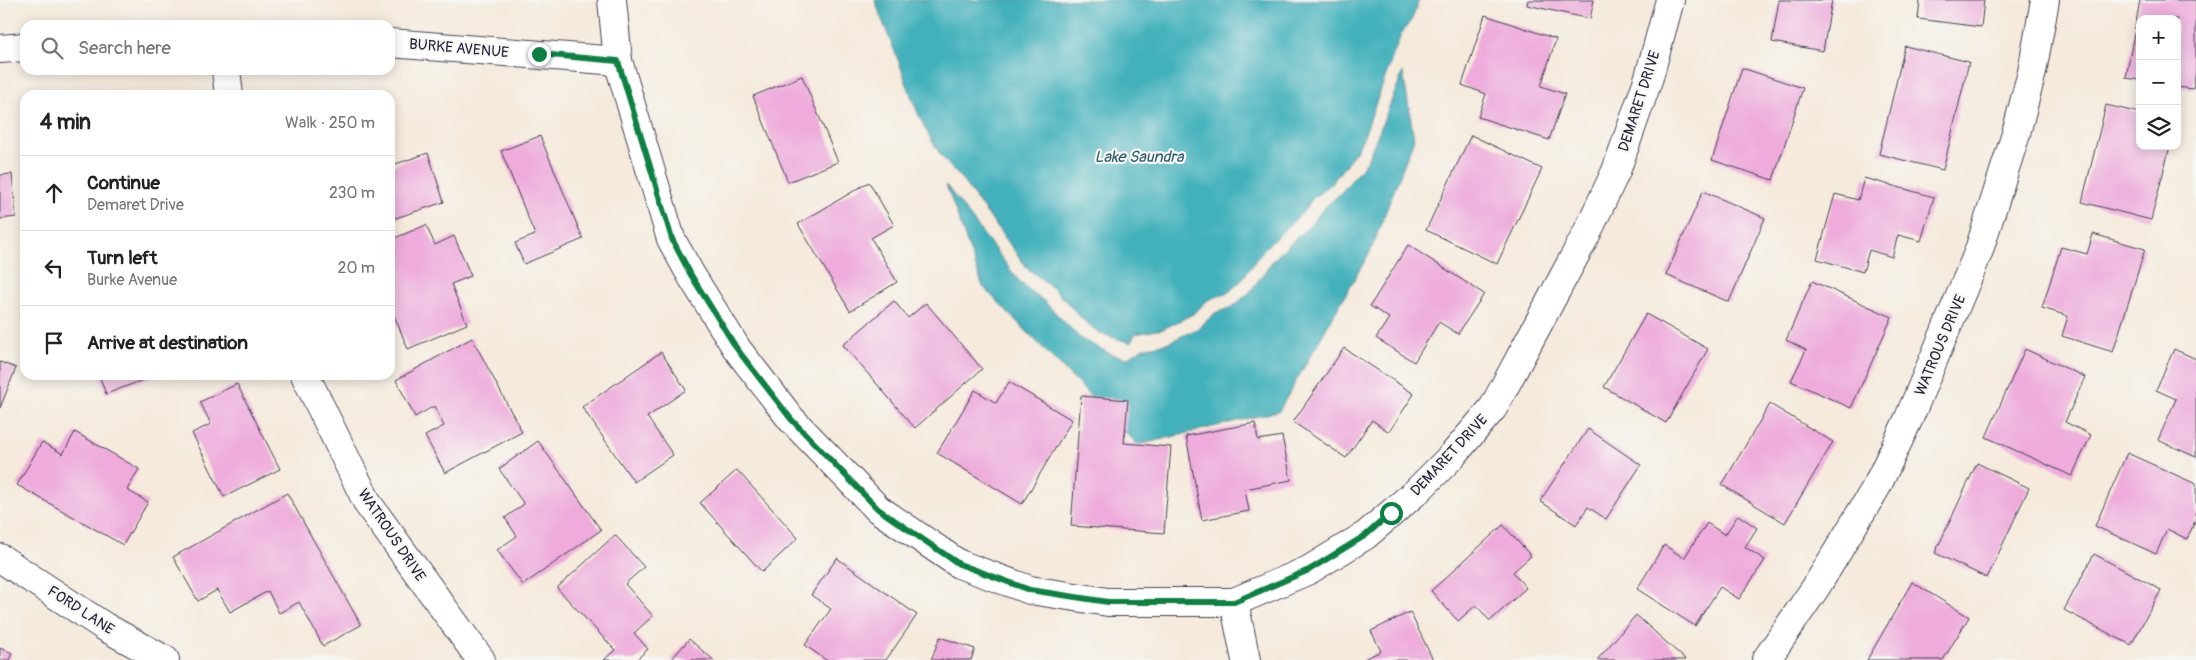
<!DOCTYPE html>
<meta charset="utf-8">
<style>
:root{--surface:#fff;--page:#f2f2f2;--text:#222;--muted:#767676;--line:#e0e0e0}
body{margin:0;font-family:Pangolin,sans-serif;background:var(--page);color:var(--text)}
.controls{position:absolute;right:15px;top:15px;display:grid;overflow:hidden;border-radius:10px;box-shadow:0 2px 12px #0003}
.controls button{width:45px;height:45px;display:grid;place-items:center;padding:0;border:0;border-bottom:1px solid var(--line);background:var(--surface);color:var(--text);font:25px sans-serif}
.stop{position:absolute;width:15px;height:15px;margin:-11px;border:4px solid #0b8043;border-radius:50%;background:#fff}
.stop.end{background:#0b8043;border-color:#fff;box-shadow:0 1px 5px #0008}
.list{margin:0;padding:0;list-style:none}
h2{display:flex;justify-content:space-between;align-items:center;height:65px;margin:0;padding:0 20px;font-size:21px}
h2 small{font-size:16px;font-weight:400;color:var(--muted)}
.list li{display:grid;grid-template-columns:32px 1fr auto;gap:15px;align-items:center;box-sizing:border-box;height:75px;padding:0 20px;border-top:1px solid var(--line)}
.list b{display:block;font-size:19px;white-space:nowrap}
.list p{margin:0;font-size:16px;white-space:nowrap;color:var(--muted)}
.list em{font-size:16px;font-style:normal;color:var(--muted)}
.icon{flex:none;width:28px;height:28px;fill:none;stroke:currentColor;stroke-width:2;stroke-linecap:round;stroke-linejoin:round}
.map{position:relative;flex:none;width:2196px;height:660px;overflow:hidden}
.search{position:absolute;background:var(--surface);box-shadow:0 2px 12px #0003;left:20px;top:20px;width:375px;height:55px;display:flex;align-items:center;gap:12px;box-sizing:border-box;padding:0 18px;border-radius:15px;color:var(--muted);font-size:19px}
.panel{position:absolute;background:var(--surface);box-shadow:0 2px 12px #0003;left:20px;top:90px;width:375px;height:290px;border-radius:15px}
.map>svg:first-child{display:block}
.water{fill:#42b1bc;stroke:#326a7c}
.building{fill:#eeabdb}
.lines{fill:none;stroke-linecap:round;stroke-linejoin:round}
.minor-casing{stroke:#424053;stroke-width:30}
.minor{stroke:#fff;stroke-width:28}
.route{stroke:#0b8043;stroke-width:6}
.labels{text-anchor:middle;stroke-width:4.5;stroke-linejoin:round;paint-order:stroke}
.street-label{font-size:15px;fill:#22223b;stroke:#f6f6f2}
.water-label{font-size:16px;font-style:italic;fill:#2f5b6f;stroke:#f6f6f2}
</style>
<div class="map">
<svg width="2196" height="660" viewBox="0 0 2196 660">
<rect width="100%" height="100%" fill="#f6f6f2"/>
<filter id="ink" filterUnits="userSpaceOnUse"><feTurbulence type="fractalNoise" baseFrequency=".02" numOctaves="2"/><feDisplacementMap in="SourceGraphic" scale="10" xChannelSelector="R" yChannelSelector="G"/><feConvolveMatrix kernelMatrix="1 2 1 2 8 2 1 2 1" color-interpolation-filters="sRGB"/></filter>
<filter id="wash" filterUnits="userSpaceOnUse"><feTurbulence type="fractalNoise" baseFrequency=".0096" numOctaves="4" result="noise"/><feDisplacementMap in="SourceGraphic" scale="20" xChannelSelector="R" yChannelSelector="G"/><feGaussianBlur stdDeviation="1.12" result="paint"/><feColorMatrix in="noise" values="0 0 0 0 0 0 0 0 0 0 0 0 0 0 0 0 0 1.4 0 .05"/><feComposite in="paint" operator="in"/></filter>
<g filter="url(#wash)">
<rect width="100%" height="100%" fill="#f5eadb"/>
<!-- water -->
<g class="water">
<path d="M 875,0 L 1419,0 L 1412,19 L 1401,34 L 1364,136 L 1356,151 L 1331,184 L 1313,198 L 1302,213 L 1263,250 L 1241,281 L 1229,292 L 1208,300 L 1193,314 L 1163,329 L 1135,334 L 1131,343 L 1102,334 L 1089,326 L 1053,288 L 1028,269 L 959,176 C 928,146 914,105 900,65 C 892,43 882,22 875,0 Z"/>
<path d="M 1403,72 L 1414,139 L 1371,250 L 1279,411 L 1138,445 L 983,287 L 946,185 L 1019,281 L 1032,293 L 1044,301 L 1081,339 L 1111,354 L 1127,358 L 1143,348 L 1167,343 L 1199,328 L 1215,313 L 1232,307 L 1250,292 L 1273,260 L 1310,225 L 1323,209 L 1341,193 L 1367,161 Z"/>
</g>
<g id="blocks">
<!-- building -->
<g class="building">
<path d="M 1528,0 L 1594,0 L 1590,19 L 1527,5 Z"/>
<path d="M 1779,0 L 1832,0 L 1823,51 L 1772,42 Z"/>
<path d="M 1920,0 L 1984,0 L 1981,27 L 1918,19 Z"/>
<path d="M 2140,0 L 2196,0 L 2196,70 L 2193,89 L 2177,87 L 2177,19 L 2140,19 L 2140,80 L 2126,78 Z"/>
<path d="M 1485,15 L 1556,39 L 1541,86 L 1565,94 L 1549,140 L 1478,117 L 1486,94 L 1462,85 Z"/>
<path d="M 1905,46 L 1969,62 L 1943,170 L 1879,154 Z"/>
<path d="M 1742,68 L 1803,88 L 1773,180 L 1712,160 Z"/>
<path d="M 802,76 L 838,162 L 788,182 L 753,96 Z"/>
<path d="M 2106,105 L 2140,113 L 2140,146 L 2170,146 L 2151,220 L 2082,202 Z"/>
<path d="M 1471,135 L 1542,169 L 1497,264 L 1426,230 Z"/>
<path d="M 540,136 L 583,239 L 524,264 L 515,243 L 535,235 L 501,151 Z"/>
<path d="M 428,153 L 444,202 L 390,220 L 390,166 Z"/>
<path d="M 12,174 L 16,217 L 0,219 L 0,175 Z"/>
<path d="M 1864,178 L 1934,197 L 1921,241 L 1898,235 L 1892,257 L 1869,250 L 1863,272 L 1817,259 L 1835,194 L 1858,200 Z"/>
<path d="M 869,182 L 894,225 L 871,238 L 897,282 L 850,311 L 798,224 Z"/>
<path d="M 1703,191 L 1765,218 L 1729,302 L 1666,275 Z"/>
<path d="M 426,225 L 435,245 L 454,236 L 471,276 L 451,284 L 467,324 L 408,349 L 390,306 L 390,263 L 395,261 L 390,250 L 390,240 Z"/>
<path d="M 2093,234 L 2145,249 L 2113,352 L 2062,336 L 2068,316 L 2042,308 L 2061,247 L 2087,254 Z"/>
<path d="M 1408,245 L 1484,294 L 1458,334 L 1439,322 L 1414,362 L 1376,338 L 1389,318 L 1370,306 Z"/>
<path d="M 1812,281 L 1892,317 L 1851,408 L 1791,381 L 1806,350 L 1786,340 Z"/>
<path d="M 894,301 L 908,318 L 926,303 L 982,369 L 915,428 L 843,345 Z"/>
<path d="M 1646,314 L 1708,349 L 1666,423 L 1604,387 Z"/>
<path d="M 472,338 L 522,432 L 445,473 L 425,436 L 444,426 L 434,406 L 415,417 L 396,380 Z"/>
<path d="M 1344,348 L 1414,394 L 1389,432 L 1372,420 L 1346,458 L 1293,422 Z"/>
<path d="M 2025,349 L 2085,377 L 2065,422 L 2091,435 L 2072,476 L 1986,437 Z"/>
<path d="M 2174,349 L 2196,359 L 2196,457 L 2158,440 L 2176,399 L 2156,390 Z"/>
<path d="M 661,352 L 686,390 L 647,417 L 673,455 L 634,482 L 582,407 Z"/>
<path d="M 0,362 L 16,368 L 0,408 Z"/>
<path d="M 99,375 L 156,375 L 106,394 Z"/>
<path d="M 1009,382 L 1072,420 L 1022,504 L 937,453 L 975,390 L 996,403 Z"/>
<path d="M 237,384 L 280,469 L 224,497 L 192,433 L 211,424 L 200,402 Z"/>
<path d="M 1081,396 L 1128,400 L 1124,443 L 1171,447 L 1164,533 L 1071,526 Z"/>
<path d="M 1770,404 L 1833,442 L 1785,523 L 1722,485 Z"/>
<path d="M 1255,423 L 1258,440 L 1282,436 L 1291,480 L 1245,489 L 1249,511 L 1202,520 L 1186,436 Z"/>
<path d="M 1588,429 L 1641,465 L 1606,519 L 1588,507 L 1576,525 L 1540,501 Z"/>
<path d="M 75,432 L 139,469 L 127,490 L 148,502 L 123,545 L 17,485 L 42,442 L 63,454 Z"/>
<path d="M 538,441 L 601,530 L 523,585 L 497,550 L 517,536 L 505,518 L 524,504 L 499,469 Z"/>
<path d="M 2127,453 L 2196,484 L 2196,519 L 2187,539 L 2167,529 L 2156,554 L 2095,526 Z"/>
<path d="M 1977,463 L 2029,488 L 1987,578 L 1935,553 Z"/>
<path d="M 737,470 L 798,538 L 762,572 L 700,503 Z"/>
<path d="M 287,493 L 361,625 L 323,646 L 299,602 L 279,613 L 268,591 L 230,612 L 217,590 L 198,601 L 173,557 Z"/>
<path d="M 1738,515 L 1757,528 L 1745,547 L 1765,560 L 1739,599 L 1720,587 L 1695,626 L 1637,589 L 1664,545 L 1684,558 L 1707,523 L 1725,535 Z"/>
<path d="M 1503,525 L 1531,556 L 1513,572 L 1526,588 L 1490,621 L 1476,605 L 1458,621 L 1431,591 Z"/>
<path d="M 615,535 L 644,567 L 625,584 L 653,616 L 634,633 L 648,649 L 636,660 L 604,660 L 615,650 L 557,588 Z"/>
<path d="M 2094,554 L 2161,590 L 2131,645 L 2064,610 Z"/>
<path d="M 837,558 L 917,615 L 886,660 L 826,660 L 805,645 L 831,609 L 811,595 Z"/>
<path d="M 1912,582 L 1969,617 L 1943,660 L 1867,660 Z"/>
<path d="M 1410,612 L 1433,660 L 1362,660 L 1381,651 L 1371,631 Z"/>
<path d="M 1636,615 L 1686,660 L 1597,660 Z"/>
<path d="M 940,637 L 975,649 L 971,660 L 931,660 Z"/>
<path d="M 689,639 L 704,652 L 714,660 L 671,660 Z"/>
<path d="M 0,648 L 12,653 L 9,660 L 0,660 Z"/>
</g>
</g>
</g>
<g filter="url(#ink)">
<use href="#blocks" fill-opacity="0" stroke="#424053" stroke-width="1"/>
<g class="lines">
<defs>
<g id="minor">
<path d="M 612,0 L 618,61 L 671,239 L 691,275 L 737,349 L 791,419 L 878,509 L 959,564 L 1030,590 L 1108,602 L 1234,602 L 1309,570 L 1366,535 L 1416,492 L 1452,456 L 1493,408 L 1586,235 L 1616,171 L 1649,77 L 1670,0"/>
<path d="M 390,43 L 618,61"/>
<path d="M 0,49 L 25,47"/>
<path d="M 226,70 L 229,95"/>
<path d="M 305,375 L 368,504 L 481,660"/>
<path d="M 0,558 L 105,627 L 165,660"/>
<path d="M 1234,602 L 1246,660"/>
<path d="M 1766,660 L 1816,587 L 1877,486 L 1909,418 L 1978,253 L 2015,137 L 2032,72 L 2045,0"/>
</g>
</defs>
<!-- minor casing -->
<use href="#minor" class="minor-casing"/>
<!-- minor -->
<use href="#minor" class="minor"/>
</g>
</g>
<g class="lines" filter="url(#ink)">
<!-- route -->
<path class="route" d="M 539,54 L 618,61 L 672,239 L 691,275 L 737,349 L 791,419 L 878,509 L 959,564 L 1030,590 L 1108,602 L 1234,602 L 1309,570 L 1366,535 L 1391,513"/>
</g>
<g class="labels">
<!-- street labels -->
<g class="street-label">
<text transform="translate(459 48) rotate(5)" y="5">BURKE AVENUE</text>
<text transform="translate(1639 101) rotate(-72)" y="5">DEMARET DRIVE</text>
<text transform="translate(1940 345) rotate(-67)" y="5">WATROUS DRIVE</text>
<text transform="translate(1449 455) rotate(-47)" y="5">DEMARET DRIVE</text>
<text transform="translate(392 535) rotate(56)" y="5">WATROUS DRIVE</text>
<text transform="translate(81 610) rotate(33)" y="5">FORD LANE</text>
</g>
<!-- water labels -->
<g class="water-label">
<text x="1139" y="162">Lake Saundra</text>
</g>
</g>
</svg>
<div class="controls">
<button>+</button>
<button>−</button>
<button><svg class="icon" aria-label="layers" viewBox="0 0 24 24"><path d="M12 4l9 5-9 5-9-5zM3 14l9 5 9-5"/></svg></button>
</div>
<div class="stop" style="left:1391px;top:513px"></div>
<div class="stop end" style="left:539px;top:54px"></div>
<div class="search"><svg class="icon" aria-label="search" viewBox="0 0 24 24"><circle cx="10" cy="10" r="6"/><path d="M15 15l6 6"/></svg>Search here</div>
<section class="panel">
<h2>4 min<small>Walk · 250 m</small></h2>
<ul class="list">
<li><svg class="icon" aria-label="ahead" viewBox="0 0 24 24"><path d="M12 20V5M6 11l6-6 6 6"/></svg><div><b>Continue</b><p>Demaret Drive</p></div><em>230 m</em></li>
<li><svg class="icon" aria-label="left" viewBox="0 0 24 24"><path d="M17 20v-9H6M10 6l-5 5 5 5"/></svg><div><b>Turn left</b><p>Burke Avenue</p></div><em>20 m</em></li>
<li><svg class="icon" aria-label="arrive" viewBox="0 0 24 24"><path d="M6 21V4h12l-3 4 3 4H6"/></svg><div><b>Arrive at destination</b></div></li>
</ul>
</section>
</div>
